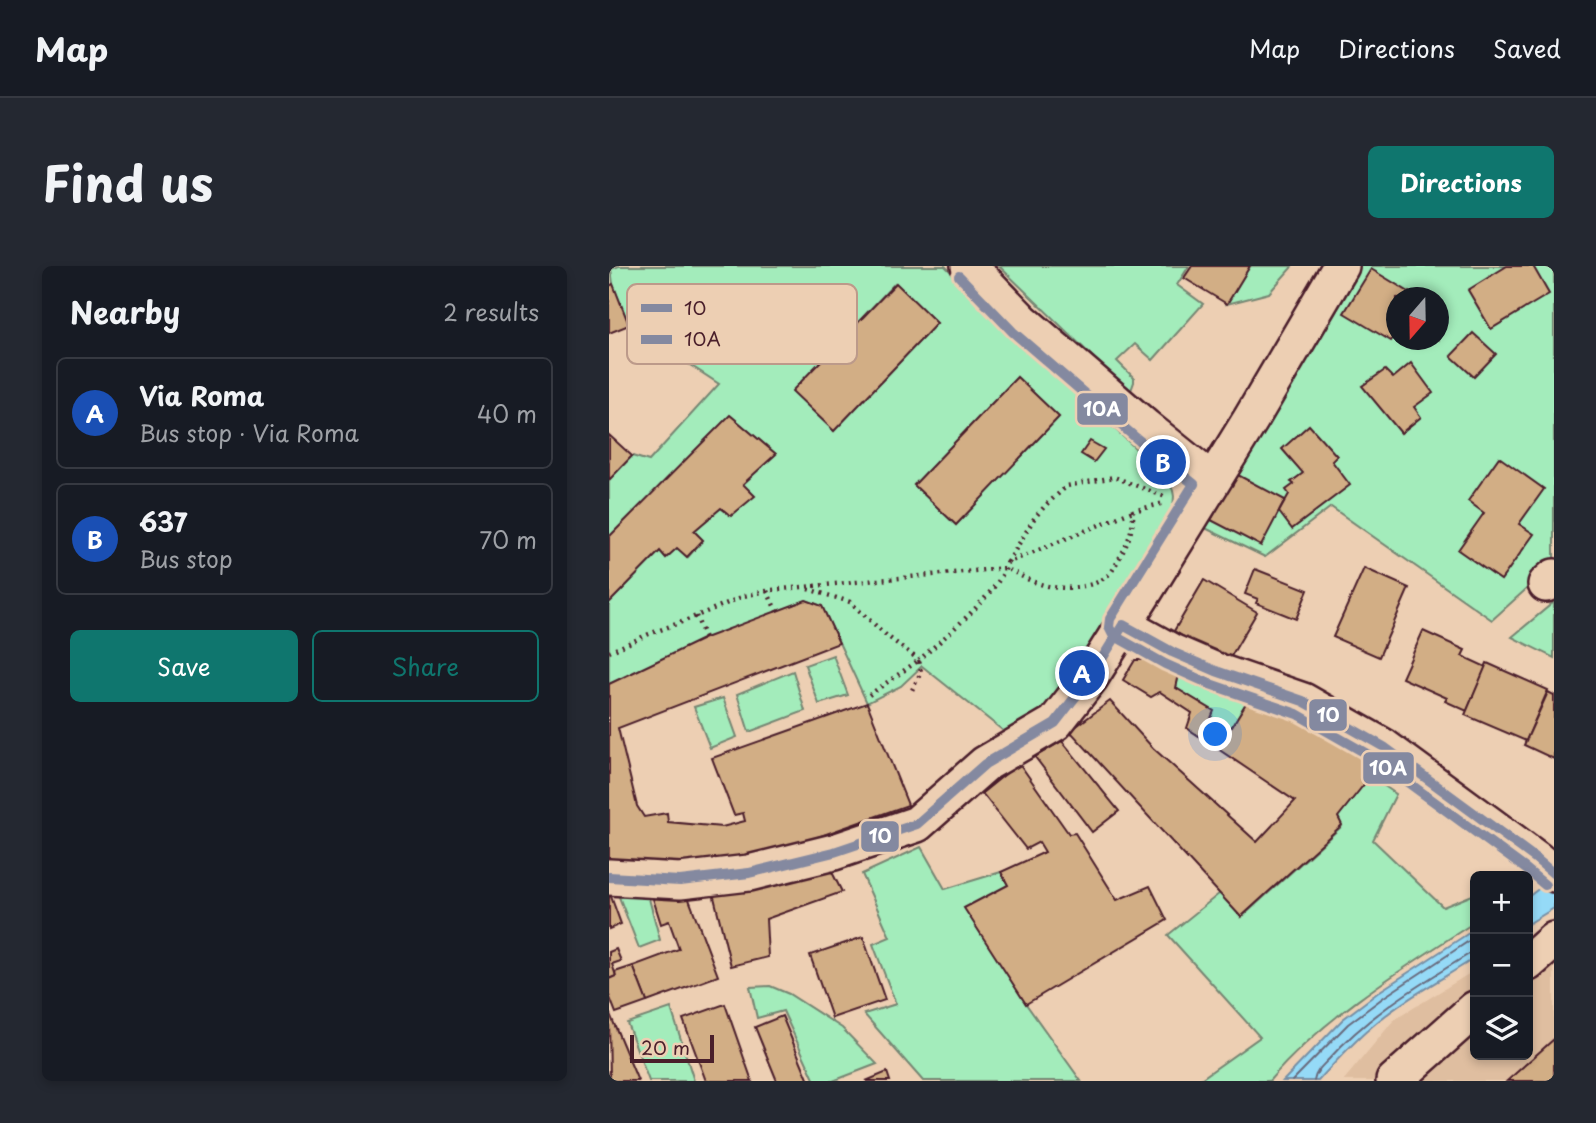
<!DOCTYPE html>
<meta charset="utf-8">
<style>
:root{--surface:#171b24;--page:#242831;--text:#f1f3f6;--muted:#9ea1a6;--line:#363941;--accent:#0f766e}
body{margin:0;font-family:"Playpen Sans",sans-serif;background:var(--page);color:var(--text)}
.controls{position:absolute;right:21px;bottom:21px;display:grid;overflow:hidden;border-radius:10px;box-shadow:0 4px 10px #0003}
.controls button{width:63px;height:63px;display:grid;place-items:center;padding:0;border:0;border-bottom:2px solid var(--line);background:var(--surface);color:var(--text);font:35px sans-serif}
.compass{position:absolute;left:777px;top:21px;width:63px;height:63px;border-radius:50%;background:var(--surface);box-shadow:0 4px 10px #0003;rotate:200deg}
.scale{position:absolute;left:21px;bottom:18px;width:84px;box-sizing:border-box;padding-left:7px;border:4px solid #4a1f2b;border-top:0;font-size:19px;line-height:24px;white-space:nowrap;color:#4a1f2b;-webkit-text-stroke:5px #edcfb3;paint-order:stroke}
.you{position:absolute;left:607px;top:469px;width:24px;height:24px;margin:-18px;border:5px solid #fff;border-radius:50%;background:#1a73e8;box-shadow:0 0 0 10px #1a73e833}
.badge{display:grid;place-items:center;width:46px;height:46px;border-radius:50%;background:var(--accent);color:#fff;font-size:23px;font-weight:700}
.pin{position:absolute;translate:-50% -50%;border:4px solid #fff;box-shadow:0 2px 7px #0006}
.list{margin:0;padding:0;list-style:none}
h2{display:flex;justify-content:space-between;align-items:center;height:91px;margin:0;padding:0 28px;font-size:30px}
h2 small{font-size:23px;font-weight:400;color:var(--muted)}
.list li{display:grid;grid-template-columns:46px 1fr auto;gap:21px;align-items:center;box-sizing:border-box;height:112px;margin:0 14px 14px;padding:0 14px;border:2px solid var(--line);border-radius:10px}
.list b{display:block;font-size:26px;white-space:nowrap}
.list p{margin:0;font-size:23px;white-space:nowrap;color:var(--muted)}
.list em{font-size:23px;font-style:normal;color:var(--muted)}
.actions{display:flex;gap:14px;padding:21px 28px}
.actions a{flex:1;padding:16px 0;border:2px solid var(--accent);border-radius:10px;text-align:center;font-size:24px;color:var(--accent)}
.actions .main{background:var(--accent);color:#fff}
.icon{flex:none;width:38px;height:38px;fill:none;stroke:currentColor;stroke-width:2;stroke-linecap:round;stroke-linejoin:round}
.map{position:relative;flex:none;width:945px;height:815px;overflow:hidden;border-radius:10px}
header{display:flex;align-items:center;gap:42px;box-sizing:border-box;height:98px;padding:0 35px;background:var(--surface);border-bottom:2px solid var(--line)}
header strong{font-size:33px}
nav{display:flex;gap:38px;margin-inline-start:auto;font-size:24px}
.intro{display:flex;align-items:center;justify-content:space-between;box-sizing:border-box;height:168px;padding:0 42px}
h1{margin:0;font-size:49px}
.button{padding:18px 32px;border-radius:10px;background:var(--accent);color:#fff;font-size:24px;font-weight:700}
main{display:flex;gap:42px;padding:0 42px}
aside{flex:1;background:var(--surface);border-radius:10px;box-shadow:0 4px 10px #0003}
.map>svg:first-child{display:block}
.built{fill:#dfbea0}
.green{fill:#a3ecbb;stroke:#768673;stroke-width:2;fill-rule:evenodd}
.water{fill:#95daf7;stroke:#778fa5;stroke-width:2}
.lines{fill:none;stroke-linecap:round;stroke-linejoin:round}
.shore{stroke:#686a7d;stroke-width:2}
.building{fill:#d2ae85;stroke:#4a1f2b;stroke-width:2}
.minor-casing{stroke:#4a1f2b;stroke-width:40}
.path{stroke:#4a1f2b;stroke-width:4.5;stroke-dasharray:2 5;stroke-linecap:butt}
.minor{stroke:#edcfb3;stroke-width:35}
.bus-1-casing{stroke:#edcfb3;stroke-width:16}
.bus-2-casing{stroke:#edcfb3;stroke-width:16}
.bus-1{stroke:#8489a0;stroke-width:10}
.bus-2{stroke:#8489a0;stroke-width:10}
.key{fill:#edcfb3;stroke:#bc9a8a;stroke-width:2}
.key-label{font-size:19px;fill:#4a1f2b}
.line-badge{stroke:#edcfb3;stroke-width:2.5}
.badge-label{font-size:19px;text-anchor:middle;font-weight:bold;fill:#fff}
</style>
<header>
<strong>Map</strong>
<nav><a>Map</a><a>Directions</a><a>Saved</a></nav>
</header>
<div class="intro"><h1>Find us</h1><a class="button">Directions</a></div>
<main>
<aside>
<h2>Nearby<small>2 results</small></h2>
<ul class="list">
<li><span class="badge" style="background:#1a4fb4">A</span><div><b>Via Roma</b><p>Bus stop · Via Roma</p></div><em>40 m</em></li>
<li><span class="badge" style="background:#1a4fb4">B</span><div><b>637</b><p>Bus stop</p></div><em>70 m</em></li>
</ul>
<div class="actions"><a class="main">Save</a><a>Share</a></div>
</aside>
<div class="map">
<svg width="945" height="815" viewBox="0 0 945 815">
<rect width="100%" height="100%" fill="#edcfb3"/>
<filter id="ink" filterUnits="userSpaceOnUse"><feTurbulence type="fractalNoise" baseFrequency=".0143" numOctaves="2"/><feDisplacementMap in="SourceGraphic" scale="14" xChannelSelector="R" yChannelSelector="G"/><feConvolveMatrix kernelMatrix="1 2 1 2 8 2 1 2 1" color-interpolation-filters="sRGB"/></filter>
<g filter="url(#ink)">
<!-- built -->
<path class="built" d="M 945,654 L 945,815 L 734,815 L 785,754 L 866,704 L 866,789 L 919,789 L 919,671 Z"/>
<!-- green -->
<g class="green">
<path d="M 10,0 L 336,0 L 398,62 L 556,210 C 568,226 566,233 561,252 L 463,417 L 430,453 L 402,471 L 313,400 L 292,420 L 258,437 L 213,340 L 197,334 L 0,418 L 0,337 L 51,285 L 57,292 L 68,282 L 79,291 L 94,274 L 85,265 L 112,242 L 122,249 L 134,218 L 167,188 L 121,149 L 0,271 L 0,214 L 23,190 L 40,195 L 110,118 L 20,59 L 4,18 L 2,3 ZM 286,17 L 328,57 L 225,165 L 184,125 ZM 408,111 L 450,151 L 347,259 L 305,219 Z"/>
<path d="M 390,0 L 580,0 L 568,19 L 594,38 L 544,94 L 526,78 L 508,95 L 525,112 L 525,116 L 521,127 Z"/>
<path d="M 641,0 L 683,0 L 682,2 L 660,27 L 618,38 Z"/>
<path d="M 750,0 L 945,0 L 945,298 L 883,354 L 722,241 L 656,291 L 592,260 L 732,33 ZM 788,32 L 830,32 L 830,74 L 788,74 Z"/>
<path d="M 945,336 L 945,392 L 903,371 Z"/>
<path d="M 224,389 L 239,429 L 210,438 L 196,399 Z"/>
<path d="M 184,405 L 196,445 L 140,466 L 128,428 Z"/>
<path d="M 570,408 L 642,429 L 612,478 L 596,467 L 604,445 L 567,422 Z"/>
<path d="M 114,432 L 128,471 L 101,482 L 85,441 Z"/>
<path d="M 761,510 L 787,528 L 764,574 L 834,641 L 866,628 L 866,656 C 793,703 717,749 660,815 L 589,815 L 651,771 L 559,669 L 611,627 L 633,651 L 733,560 L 729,551 Z"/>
<path d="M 312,581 L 336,623 L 392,606 L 399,619 L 356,643 L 417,738 L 472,815 L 314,815 L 255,748 L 287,738 L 264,678 L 281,671 L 253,608 Z"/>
<path d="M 7,623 L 38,625 L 51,674 L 30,682 Z"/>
<path d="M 161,720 L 180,728 L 233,762 L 268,798 L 224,815 L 206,815 L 174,745 L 148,752 L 141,721 Z"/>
<path d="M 62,742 L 85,815 L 40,815 L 18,757 Z"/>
</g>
<!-- water -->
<g class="water">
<path d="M 945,611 L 945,642 L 919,658 L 919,631 Z"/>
<path d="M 866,663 L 866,692 C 833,713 797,732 767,757 C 746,774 727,795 709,815 L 674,815 L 734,753 L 771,725 Z"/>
</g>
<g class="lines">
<!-- shore -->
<g class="shore">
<path d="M 683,815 L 739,758 L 775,731 L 866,671"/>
<path d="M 705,815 C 706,806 713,800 720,793 C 759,749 810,719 860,688 L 866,686"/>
</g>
</g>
<!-- building -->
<g class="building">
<path d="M 583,0 L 641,0 L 618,38 L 575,12 Z"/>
<path d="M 898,0 L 924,0 L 940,28 L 882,63 L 859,24 Z"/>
<path d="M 762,3 L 808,31 L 788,32 L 788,66 L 782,75 L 735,47 Z"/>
<path d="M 287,17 L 328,57 L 225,165 L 183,125 Z"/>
<path d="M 4,18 L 20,59 L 0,67 L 0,20 Z"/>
<path d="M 864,67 L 887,88 L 865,111 L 842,90 Z"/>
<path d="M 802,97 L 824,127 L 805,141 L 812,151 L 792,167 L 753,120 L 776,104 L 784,112 Z"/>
<path d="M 408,111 L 450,151 L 347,259 L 305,219 Z"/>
<path d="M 121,149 L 167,188 L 134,218 L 146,230 L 122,250 L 112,242 L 85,265 L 94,274 L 78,291 L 68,282 L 57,292 L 51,285 L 0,337 L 0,271 Z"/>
<path d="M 700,159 L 728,190 L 723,195 L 741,219 L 683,263 L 670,246 L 680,228 L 677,224 L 685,218 L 682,216 L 694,207 L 673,183 Z"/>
<path d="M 0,169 L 23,190 L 0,214 Z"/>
<path d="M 481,175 L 495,183 L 485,196 L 472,188 Z"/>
<path d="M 890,191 L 935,223 L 910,258 L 925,268 L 892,314 L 849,284 L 875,247 L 859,235 Z"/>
<path d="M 627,208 L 676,234 L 652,280 L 602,254 Z"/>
<path d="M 755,302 L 800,322 L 770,391 L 724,371 Z"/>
<path d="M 646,303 L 699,324 L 687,353 L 647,337 L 649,333 L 636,328 Z"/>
<path d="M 595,314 L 648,346 L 618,397 L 565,365 Z"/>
<path d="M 197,334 L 213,340 L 230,377 L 9,462 L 28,540 L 35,551 L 58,547 L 59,556 L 113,561 L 136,555 L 134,547 L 125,549 L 103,492 L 258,437 L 299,539 L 110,606 L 0,605 L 0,418 L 96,372 Z"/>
<path d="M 814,365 L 856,384 L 853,390 L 877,401 L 858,445 L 836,435 L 838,432 L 793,412 Z"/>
<path d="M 526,394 L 562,394 L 570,408 L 567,422 L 605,445 L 596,467 L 612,478 L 642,429 L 686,442 L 772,497 L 729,551 L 733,559 L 632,651 L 461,465 L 501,435 L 544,482 L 648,576 L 686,535 L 578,462 L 583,447 L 551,426 L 542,431 L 514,414 Z"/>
<path d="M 878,397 L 939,424 L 917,475 L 856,449 Z"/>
<path d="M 939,426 L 945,429 L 945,493 L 915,479 Z"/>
<path d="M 453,475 L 510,545 L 483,566 L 426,491 Z"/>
<path d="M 410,497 L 460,568 L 466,567 L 508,634 L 541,620 L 558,654 L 417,738 L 355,642 L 399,619 L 392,606 L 436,586 L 430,576 L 417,583 L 373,527 Z"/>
<path d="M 221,602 L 233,626 L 157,653 L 159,691 L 122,700 L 104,627 Z"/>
<path d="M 41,623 L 78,628 L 109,710 L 38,736 L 24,700 L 70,683 L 60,655 L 52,658 Z"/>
<path d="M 0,625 L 12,658 L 0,663 Z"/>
<path d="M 254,671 L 276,734 L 223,752 L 201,689 Z"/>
<path d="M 7,683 L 12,695 L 3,698 L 7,710 L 0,713 L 0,686 Z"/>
<path d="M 24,700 L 38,736 L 7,747 L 0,729 L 0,713 L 7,710 L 6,706 Z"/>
<path d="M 116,738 L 143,815 L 97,815 L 74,753 Z"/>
<path d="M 0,748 L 1,748 L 29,815 L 1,815 Z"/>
<path d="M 173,750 L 200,815 L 168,815 L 146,761 Z"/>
<path d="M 945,773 L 945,815 L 898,815 Z"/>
<path d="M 278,806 L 281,815 L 257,815 Z"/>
</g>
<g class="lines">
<defs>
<g id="minor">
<path d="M 360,0 L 413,55 L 536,161 L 603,215"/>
<path d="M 937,318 L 945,311"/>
<path d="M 514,359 L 563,386 L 607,405 L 694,435 L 775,481 L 926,592 L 945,608"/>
<path d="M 0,611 L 71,615 L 140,607 L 225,586 L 308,558 L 376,498 L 446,457 L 481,412 L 534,328 L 642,153 L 732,0"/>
<path d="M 919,697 L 945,674"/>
<path d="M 785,815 L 866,743"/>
</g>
</defs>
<!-- minor casing -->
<use href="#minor" class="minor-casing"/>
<!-- path -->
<g class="path">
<path d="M 399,296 L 426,251 L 439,237 L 458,220 L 505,211 L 557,231"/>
<path d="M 199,323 L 241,336 L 278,370 L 310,394 C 332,374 393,324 398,297 L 524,245"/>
<path d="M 158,325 L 168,346"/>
<path d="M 87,350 L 96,372"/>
<path d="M 0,386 L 40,368 L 78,354 L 135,330 L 162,324 L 397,302 C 424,317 443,326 475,320 C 486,318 495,314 503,305 C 506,301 508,296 511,291 C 519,277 525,261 524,245 L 555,237"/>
<path d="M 260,429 L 310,394 L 312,406 L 303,424"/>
</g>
<!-- minor -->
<use href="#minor" class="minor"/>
<defs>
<path id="bus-1" d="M 0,611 L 71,615 L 140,607 L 225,586 L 308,558 L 376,498 L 446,457 L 481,412 L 514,359 L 563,386 L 607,405 L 694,435 L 775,481 L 926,592 L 945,608"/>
<path id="bus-2" d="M 350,10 L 404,66 L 527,172 L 585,218 L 501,353 L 500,361 L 504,369 L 556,398 L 601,418 L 688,448 L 767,493 L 917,603 L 936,619"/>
</defs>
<!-- bus-1 casing -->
<use href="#bus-1" class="bus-1-casing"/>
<!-- bus-2 casing -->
<use href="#bus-2" class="bus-2-casing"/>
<!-- bus-1 -->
<use href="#bus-1" class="bus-1"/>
<!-- bus-2 -->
<use href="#bus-2" class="bus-2"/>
</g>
</g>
<!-- legend -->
<rect x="18" y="18" width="230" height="80" rx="10" class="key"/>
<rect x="32" y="38" width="31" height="8" fill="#8489a0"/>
<rect x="32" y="69" width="31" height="9" fill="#8489a0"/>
<g class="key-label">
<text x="75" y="49">10</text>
<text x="75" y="80">10A</text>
</g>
<g class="line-badge">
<rect x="467" y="126" width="53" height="34" rx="7" fill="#8489a0"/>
<rect x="699" y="432" width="40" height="34" rx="7" fill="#8489a0"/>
<rect x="753" y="485" width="53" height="34" rx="7" fill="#8489a0"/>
<rect x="251" y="554" width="40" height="33" rx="7" fill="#8489a0"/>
</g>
<g class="badge-label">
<text x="493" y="150">10A</text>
<text x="719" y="456">10</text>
<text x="779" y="509">10A</text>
<text x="271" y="577">10</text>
</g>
</svg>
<div class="controls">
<button>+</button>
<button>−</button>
<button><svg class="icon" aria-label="layers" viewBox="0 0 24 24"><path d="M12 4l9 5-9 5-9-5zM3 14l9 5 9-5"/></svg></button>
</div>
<svg class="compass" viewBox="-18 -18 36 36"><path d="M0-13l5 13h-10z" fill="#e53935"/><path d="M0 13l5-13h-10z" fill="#9ea1a6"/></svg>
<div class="scale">20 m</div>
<div class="you"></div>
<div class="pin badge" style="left:473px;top:407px;background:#1a4fb4">A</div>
<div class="pin badge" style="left:554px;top:196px;background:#1a4fb4">B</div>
</div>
</main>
